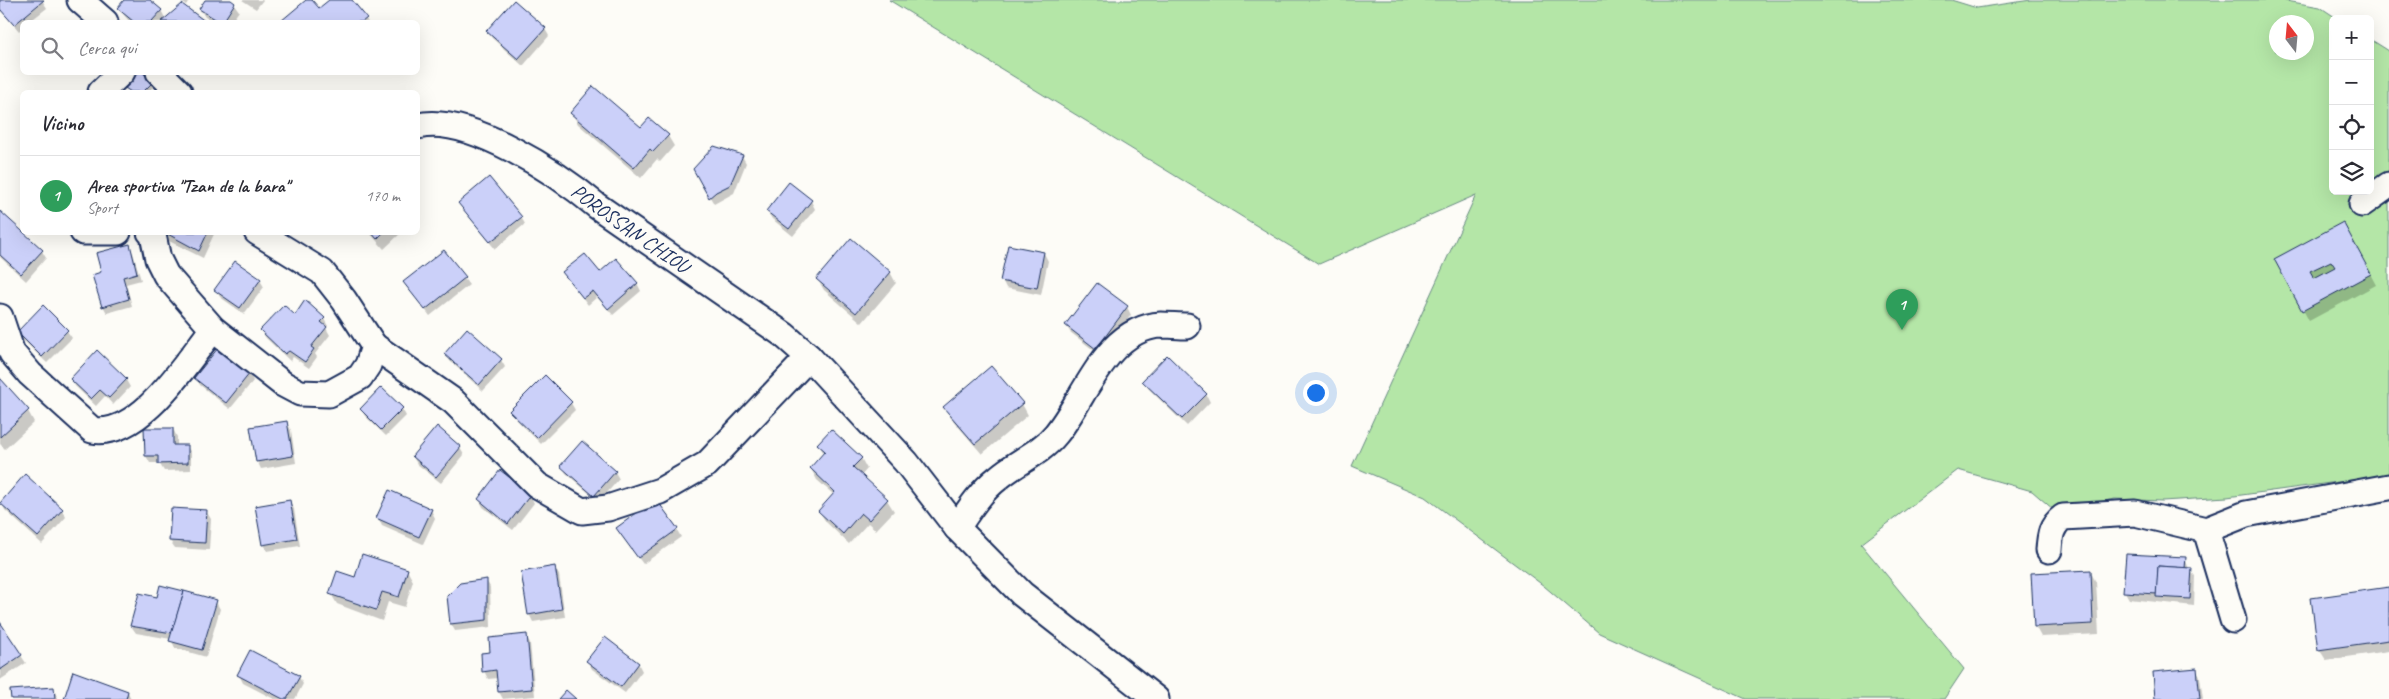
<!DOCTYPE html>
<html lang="it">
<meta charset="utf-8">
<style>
:root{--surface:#fff;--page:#f2f2f3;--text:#2b2b33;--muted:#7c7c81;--line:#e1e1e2;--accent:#1b2f5e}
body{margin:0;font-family:Caveat,sans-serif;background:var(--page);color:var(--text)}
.controls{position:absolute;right:15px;top:15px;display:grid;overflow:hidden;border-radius:8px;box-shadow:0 5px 20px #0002}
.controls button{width:45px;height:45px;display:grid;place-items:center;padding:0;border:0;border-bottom:1px solid var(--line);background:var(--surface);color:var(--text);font:25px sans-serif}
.compass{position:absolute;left:2269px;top:15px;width:45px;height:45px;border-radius:50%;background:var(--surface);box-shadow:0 5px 20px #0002;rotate:344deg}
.you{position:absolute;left:1315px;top:392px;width:18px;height:18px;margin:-12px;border:4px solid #fff;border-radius:50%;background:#1a73e8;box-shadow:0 0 0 8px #1a73e833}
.badge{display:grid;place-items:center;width:32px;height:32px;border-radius:50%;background:var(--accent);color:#fff;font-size:16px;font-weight:700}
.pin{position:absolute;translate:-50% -41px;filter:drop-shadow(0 1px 2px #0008)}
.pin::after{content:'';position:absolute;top:26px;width:18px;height:15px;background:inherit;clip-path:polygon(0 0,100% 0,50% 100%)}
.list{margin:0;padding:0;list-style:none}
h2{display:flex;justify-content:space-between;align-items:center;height:65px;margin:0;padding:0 20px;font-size:21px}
h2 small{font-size:16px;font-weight:400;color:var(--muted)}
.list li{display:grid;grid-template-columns:32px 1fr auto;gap:15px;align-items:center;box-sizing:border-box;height:80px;padding:0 20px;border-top:1px solid var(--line)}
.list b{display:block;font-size:19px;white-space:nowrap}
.list p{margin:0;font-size:16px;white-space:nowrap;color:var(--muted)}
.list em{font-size:16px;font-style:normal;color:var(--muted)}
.icon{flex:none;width:28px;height:28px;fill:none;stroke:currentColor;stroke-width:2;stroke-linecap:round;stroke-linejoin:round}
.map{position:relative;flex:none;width:2389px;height:699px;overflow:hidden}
.search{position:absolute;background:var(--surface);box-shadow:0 5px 20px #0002;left:20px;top:20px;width:400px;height:55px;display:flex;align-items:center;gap:12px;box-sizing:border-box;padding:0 18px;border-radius:8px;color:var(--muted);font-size:19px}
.panel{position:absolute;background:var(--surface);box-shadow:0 5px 20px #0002;left:20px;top:90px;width:400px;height:145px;border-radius:8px}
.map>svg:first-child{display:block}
.green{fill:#b4e6a7;stroke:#688a82;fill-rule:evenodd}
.shadow{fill:#0003}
.building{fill:#cbd0f9;stroke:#1b2f5e;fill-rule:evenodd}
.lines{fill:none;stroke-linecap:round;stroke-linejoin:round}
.street-casing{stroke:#1b2f5e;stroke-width:29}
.street{stroke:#fdfcf7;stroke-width:25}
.labels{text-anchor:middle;stroke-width:5;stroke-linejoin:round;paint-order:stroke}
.street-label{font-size:21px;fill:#1b2f5e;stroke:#fdfcf7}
</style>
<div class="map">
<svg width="2389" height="699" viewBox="0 0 2389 699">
<rect width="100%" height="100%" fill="#fdfcf7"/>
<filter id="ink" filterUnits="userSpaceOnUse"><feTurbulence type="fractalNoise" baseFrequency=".02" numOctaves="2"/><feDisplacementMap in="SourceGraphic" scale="10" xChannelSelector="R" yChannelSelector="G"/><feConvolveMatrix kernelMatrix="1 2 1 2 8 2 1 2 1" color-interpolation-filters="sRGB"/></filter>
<g filter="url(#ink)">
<!-- green -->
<path class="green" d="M 889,0 L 1951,0 L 1977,8 L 2031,0 L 2281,0 L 2320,7 L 2338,19 L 2333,19 L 2333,191 L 2370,191 L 2370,39 L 2389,51 L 2389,475 L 2227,497 L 2162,501 L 2115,499 L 2054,510 L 2032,491 L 1958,470 L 1861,544 L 1964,669 L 1944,699 L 1746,699 L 1599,633 L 1544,586 L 1425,497 L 1352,466 L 1476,195 L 1319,264 ZM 2276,22 L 2306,22 L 2306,52 L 2276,52 Z"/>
<!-- shadow -->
<g class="shadow">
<path d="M 0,0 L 42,0 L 47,8 L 29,22 L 22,22 L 22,28 L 19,31 L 0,9 Z"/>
<path d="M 125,0 L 148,0 L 161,10 L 166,20 L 182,6 L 204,22 L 130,22 L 118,8 Z"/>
<path d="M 179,0 L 189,0 L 186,5 Z"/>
<path d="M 206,0 L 229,0 L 234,4 L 239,11 L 231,22 L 214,22 L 205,17 L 200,9 Z"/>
<path d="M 242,0 L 263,0 L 256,9 Z"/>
<path d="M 308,0 L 311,0 L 319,10 L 331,0 L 351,0 L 368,22 L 283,22 Z"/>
<path d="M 545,29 L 549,36 L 523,66 L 492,38 L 488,31 Z"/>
<path d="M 152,83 L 154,86 L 148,92 L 130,92 L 127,88 Z"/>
<path d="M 572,113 L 668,136 L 674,146 L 660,162 L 657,159 L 641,178 L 578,124 Z"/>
<path d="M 742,156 L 746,163 L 734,193 L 714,204 L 694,169 Z"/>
<path d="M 811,201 L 815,209 L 793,236 L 772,219 L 767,211 Z"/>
<path d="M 464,210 L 521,217 L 525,224 L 495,249 Z"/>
<path d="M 0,213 L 42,251 L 46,258 L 26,281 L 0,257 Z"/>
<path d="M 165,232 L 215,232 L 203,258 L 169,241 Z"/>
<path d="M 369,232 L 402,232 L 384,249 Z"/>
<path d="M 2349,234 L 2376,285 L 2309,321 L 2276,259 Z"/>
<path d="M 129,245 L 133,253 L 141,280 L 126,284 L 132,306 L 107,313 L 103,306 L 102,273 Z"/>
<path d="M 444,252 L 469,285 L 430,316 L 405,283 Z"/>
<path d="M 1044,253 L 1048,261 L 1041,295 L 1006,288 L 1002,280 Z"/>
<path d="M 890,272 L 896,283 L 862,323 L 824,290 L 818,280 Z"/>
<path d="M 564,273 L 600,274 L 637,283 L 641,291 L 613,315 L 597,297 L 588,305 Z"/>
<path d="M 260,280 L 264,287 L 244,314 L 220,297 L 216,290 Z"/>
<path d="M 43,307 L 67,331 L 72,338 L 47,363 L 23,340 L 19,332 Z"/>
<path d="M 1127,307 L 1131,315 L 1100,355 L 1070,332 L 1066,325 Z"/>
<path d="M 296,317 L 324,319 L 328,326 L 326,328 L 330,335 L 315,354 L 317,357 L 309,368 L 293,357 L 290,361 L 266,338 L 261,331 Z"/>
<path d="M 467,330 L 501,360 L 505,367 L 483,391 L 450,361 L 446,354 Z"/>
<path d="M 249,373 L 253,381 L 230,409 L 200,385 L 196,378 Z"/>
<path d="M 71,379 L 126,380 L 130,387 L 113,405 L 105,396 L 96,406 L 75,386 Z"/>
<path d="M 0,380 L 28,411 L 34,422 L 5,449 L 0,444 Z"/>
<path d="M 1144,381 L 1206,394 L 1210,402 L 1187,426 L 1148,388 Z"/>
<path d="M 571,403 L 575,410 L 541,444 L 515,418 L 511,411 Z"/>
<path d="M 1022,404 L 1028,415 L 982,454 L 951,418 L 944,407 Z"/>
<path d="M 361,409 L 402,409 L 406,416 L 386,436 L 365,416 Z"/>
<path d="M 286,422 L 291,430 L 296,463 L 261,469 L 257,461 Z"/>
<path d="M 173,429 L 177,437 L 177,446 L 187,446 L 191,453 L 191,470 L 164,471 L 159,463 L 150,463 L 146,456 Z"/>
<path d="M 582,443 L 615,472 L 619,479 L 599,502 L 566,473 L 562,466 Z"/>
<path d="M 819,444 L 861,458 L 867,469 L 861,476 L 887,500 L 894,511 L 876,530 L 868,523 L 849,544 L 826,522 L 819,511 L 834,495 L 817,480 L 811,469 L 824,454 Z"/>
<path d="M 460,448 L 464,455 L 441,483 L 417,464 L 413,457 Z"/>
<path d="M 501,472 L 530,495 L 534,503 L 513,530 L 483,507 L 479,499 Z"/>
<path d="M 290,501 L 294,509 L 300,546 L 267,551 L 263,544 Z"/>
<path d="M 1,502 L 62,510 L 66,517 L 42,544 L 5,510 Z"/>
<path d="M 431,510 L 435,518 L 423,544 L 382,526 L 378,518 Z"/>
<path d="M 206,511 L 211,519 L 209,550 L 175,548 L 170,541 Z"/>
<path d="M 677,530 L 681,537 L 643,564 L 622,536 Z"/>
<path d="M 2185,558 L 2189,569 L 2195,576 L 2194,606 L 2129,599 L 2125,592 Z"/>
<path d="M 554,567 L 559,575 L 565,617 L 533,622 L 529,614 Z"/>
<path d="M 407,570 L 413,581 L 405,607 L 388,602 L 382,621 L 337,604 L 331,594 L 356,579 Z"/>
<path d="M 2090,571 L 2096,582 L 2099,634 L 2041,637 L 2035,626 Z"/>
<path d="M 486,580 L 490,587 L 491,627 L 455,631 L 451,624 Z"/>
<path d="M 2389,588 L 2389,651 L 2326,660 L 2319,649 Z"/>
<path d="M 158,598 L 216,602 L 220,609 L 206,657 L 175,648 L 171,639 L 136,633 L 131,626 Z"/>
<path d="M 0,624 L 26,663 L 0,680 Z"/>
<path d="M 526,636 L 530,643 L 535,696 L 503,699 L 499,692 L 498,678 L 488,679 L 484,671 L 491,653 Z"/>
<path d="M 588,662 L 638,663 L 642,671 L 625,693 L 592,669 Z"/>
<path d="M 2196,670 L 2200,677 L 2203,699 L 2157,699 Z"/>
<path d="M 239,675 L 299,677 L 303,684 L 295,699 L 274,699 L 243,683 Z"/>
<path d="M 54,689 L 58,699 L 12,699 Z"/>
<path d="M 128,692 L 131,699 L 66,699 Z"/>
</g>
<!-- building -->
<g class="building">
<path d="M 0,0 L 44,0 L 14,25 L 0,9 Z"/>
<path d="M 124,0 L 150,0 L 162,10 L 151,22 L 134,22 L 117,8 Z"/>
<path d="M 205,0 L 231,0 L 235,3 L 223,22 L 220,22 L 199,9 Z"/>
<path d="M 306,0 L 312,0 L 319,8 L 329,0 L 352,0 L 367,18 L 362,22 L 282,22 L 281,21 Z"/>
<path d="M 514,0 L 546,28 L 518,59 L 486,31 Z"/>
<path d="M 182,4 L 206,22 L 161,22 Z"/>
<path d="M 139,72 L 142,72 L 153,82 L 143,92 L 131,92 L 125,88 Z"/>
<path d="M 593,86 L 641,127 L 649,118 L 669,135 L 653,152 L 650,149 L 634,168 L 570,113 Z"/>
<path d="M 714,146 L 743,155 L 730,185 L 716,192 L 709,198 L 693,169 Z"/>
<path d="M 489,177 L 522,217 L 490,242 L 458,203 Z"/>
<path d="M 789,182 L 812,200 L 789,229 L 766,211 Z"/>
<path d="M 0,211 L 43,250 L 21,274 L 0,255 Z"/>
<path d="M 2343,222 L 2371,274 L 2302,311 L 2274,259 ZM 2331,261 L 2335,267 L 2314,278 L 2310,271 Z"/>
<path d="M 164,232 L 208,232 L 199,251 Z"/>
<path d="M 371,232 L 384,232 L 377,239 Z"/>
<path d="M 851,238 L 891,272 L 856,313 L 816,279 Z"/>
<path d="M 130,244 L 137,273 L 123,277 L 129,299 L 102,307 L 92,275 L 101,272 L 96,253 Z"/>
<path d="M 1008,245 L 1044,252 L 1037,288 L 1000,281 Z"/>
<path d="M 444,250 L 466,277 L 425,310 L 403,282 Z"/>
<path d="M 585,254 L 600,272 L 616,258 L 638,283 L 608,309 L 593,291 L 583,298 L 562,272 Z"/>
<path d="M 235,261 L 261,279 L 240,308 L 214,290 Z"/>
<path d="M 1097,283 L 1128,306 L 1096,349 L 1065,325 Z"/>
<path d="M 305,300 L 325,318 L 321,322 L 327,327 L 311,347 L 314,349 L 305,362 L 289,351 L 285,354 L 260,330 L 284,305 L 295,315 Z"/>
<path d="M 43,305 L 68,330 L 42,357 L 17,332 Z"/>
<path d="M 467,328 L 502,359 L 479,385 L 444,354 Z"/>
<path d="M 218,348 L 250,373 L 226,403 L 194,378 Z"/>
<path d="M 97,350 L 127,379 L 109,398 L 100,390 L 91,399 L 70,379 Z"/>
<path d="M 1167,355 L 1207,394 L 1182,419 L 1142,381 Z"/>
<path d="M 991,366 L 1023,403 L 975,444 L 943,407 Z"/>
<path d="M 545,375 L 572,402 L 537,438 L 509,411 Z"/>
<path d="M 0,378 L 29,410 L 0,437 Z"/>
<path d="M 381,387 L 403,408 L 381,430 L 360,409 Z"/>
<path d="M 287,421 L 293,456 L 256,462 L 250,427 Z"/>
<path d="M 437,426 L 461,447 L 436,477 L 412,456 Z"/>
<path d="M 144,428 L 173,428 L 173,445 L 188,445 L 188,463 L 158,464 L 158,456 L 145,456 Z"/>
<path d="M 831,429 L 862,458 L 853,467 L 888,499 L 869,520 L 861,513 L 843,534 L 818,511 L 835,492 L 810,468 L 825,451 L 817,444 Z"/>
<path d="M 582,441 L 616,471 L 594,496 L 560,466 Z"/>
<path d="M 500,470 L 531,494 L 508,524 L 478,499 Z"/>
<path d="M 25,474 L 63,509 L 38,537 L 0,503 Z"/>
<path d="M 389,490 L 432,509 L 419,537 L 376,518 Z"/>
<path d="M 656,499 L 678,529 L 638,558 L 616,528 Z"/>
<path d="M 290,500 L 297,539 L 262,545 L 255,506 Z"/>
<path d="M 171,508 L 207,510 L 205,543 L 169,541 Z"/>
<path d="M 362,554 L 408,569 L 399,597 L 382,592 L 376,610 L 329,594 L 337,571 L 355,577 Z"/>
<path d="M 2126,554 L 2186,557 L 2185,568 L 2158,566 L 2157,594 L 2123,592 Z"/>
<path d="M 555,566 L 562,609 L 528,615 L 521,572 Z"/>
<path d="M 2158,566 L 2192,568 L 2190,599 L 2156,597 Z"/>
<path d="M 2091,570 L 2093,624 L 2034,627 L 2031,573 Z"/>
<path d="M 487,579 L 487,620 L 450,624 L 447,596 L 460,583 Z"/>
<path d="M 160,585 L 184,591 L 172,633 L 130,626 L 139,593 L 157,597 Z"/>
<path d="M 2389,587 L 2389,640 L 2318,650 L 2311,598 Z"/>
<path d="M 184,591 L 217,600 L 202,650 L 169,641 Z"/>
<path d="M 0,622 L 22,655 L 0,670 Z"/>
<path d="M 527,634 L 532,689 L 498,692 L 496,670 L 482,672 L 481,653 L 490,652 L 489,638 Z"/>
<path d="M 605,637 L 639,663 L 621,687 L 586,661 Z"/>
<path d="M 250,650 L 300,676 L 287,699 L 283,699 L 237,675 Z"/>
<path d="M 2197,668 L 2200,699 L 2155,699 L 2153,672 Z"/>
<path d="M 73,671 L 128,691 L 126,699 L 64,699 Z"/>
<path d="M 54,687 L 55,699 L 11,699 L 10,690 Z"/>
<path d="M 566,690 L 576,699 L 558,699 Z"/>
</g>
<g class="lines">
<defs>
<g id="street">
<path d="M 80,0 L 105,22"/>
<path d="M 159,72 L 179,92"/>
<path d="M 101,92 L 122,72"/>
<path id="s1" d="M 418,126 C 469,114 559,174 597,206 L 784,335 L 809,357 L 906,462 L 957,528 L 1022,594 L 1156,699"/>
<path d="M 2362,204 L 2389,185"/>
<path d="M 83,232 L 118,232"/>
<path d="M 150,232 L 153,235 L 158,259 L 166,275 L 213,329 L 283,384 L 300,393 L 329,394 L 360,377 L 368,365 L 374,346 L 344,300 L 322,272 L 257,232"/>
<path d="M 0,317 L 12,353 L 30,374 L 92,430 C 140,439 187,361 213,329"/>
<path d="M 374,346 L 453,401 L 537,485 L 582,511 L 608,508 L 660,491 L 707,464 L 809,357"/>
<path d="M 957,528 C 969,510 980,492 998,478 C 1016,462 1040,454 1056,434 C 1085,399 1106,328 1161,325 C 1169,325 1179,326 1187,326"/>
<path d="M 2206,530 L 2233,620"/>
<path d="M 2049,550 C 2050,535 2051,526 2063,517 L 2135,513 L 2206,530 L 2246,514 L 2389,487"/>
</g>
</defs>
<!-- street casing -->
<use href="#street" class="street-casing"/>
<!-- street -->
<use href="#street" class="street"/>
</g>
</g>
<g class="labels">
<!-- street labels -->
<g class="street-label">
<text dy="7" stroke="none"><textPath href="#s1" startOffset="241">POROSSAN CHIOU</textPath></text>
</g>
</g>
</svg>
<div class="controls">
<button>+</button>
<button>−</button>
<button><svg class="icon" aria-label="locate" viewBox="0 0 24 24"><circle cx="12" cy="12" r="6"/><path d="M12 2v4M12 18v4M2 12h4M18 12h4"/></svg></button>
<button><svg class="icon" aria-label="layers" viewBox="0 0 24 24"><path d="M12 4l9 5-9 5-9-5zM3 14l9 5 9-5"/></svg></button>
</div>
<svg class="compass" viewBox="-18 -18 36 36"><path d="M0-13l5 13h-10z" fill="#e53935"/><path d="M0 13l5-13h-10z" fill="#7c7c81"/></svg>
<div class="you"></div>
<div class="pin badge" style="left:1902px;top:330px;background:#2e9e5b">1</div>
<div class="search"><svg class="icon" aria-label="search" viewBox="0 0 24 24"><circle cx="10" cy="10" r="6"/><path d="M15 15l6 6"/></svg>Cerca qui</div>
<section class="panel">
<h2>Vicino<small></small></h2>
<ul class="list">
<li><span class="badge" style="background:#2e9e5b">1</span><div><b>Area sportiva &quot;Tzan de la bara&quot;</b><p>Sport</p></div><em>170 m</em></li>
</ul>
</section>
</div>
